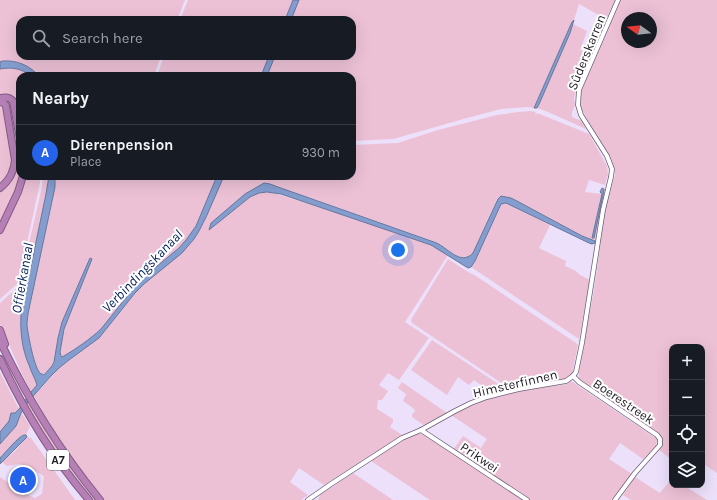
<!DOCTYPE html>
<meta charset="utf-8">
<style>
:root{--surface:#171b24;--page:#20242c;--text:#f1f3f6;--muted:#9ea1a6;--line:#363941;--accent:#2563eb}
body{margin:0;font-family:Karla,sans-serif;background:var(--page);color:var(--text)}
.controls{position:absolute;right:12px;bottom:12px;display:grid;overflow:hidden;border-radius:8px;box-shadow:0 4px 16px #0002}
.controls button{width:36px;height:36px;display:grid;place-items:center;padding:0;border:0;border-bottom:1px solid var(--line);background:var(--surface);color:var(--text);font:20px sans-serif}
.compass{position:absolute;left:621px;top:12px;width:36px;height:36px;border-radius:50%;background:var(--surface);box-shadow:0 4px 16px #0002;rotate:285deg}
.you{position:absolute;left:398px;top:250px;width:14px;height:14px;margin:-10px;border:3px solid #fff;border-radius:50%;background:#1a73e8;box-shadow:0 0 0 6px #1a73e833}
.badge{display:grid;place-items:center;width:26px;height:26px;border-radius:50%;background:var(--accent);color:#fff;font-size:13px;font-weight:700}
.pin{position:absolute;translate:-50% -50%;border:2px solid #fff;box-shadow:0 1px 4px #0006}
.list{margin:0;padding:0;list-style:none}
h2{display:flex;justify-content:space-between;align-items:center;height:52px;margin:0;padding:0 16px;font-size:17px}
h2 small{font-size:13px;font-weight:400;color:var(--muted)}
.list li{display:grid;grid-template-columns:26px 1fr auto;gap:12px;align-items:center;box-sizing:border-box;height:56px;padding:0 16px;border-top:1px solid var(--line)}
.list b{display:block;font-size:15px;white-space:nowrap}
.list p{margin:0;font-size:13px;white-space:nowrap;color:var(--muted)}
.list em{font-size:13px;font-style:normal;color:var(--muted)}
.icon{flex:none;width:22px;height:22px;fill:none;stroke:currentColor;stroke-width:2;stroke-linecap:round;stroke-linejoin:round}
.map{position:relative;flex:none;width:717px;height:500px;overflow:hidden}
.search{position:absolute;background:var(--surface);box-shadow:0 4px 16px #0002;left:16px;top:16px;width:340px;height:44px;display:flex;align-items:center;gap:10px;box-sizing:border-box;padding:0 14px;border-radius:12px;color:var(--muted);font-size:15px}
.panel{position:absolute;background:var(--surface);box-shadow:0 4px 16px #0002;left:16px;top:72px;width:340px;height:108px;border-radius:12px}
.map>svg:first-child{display:block}
.green{fill:#ecc1d6;fill-rule:evenodd}
.water{fill:#849dcf;stroke:#66769c}
.lines{fill:none;stroke-linecap:round;stroke-linejoin:round}
.minor-casing{stroke:#6b6077;stroke-width:5.5}
.highway-casing{stroke:#815d84;stroke-width:8}
.minor{stroke:#fff;stroke-width:4}
.highway{stroke:#b680b7;stroke-width:6}
.labels{text-anchor:middle;stroke-width:4;stroke-linejoin:round;paint-order:stroke}
.shield{fill:#fff;stroke:#625f66;stroke-width:1}
.shield-label{font-size:12px;font-weight:bold;fill:#1f1b24}
.street-label{font-size:13px;fill:#1f1b24;stroke:#fff}
.water-label{font-size:14px;font-style:italic;fill:#0d2661;stroke:#fff}
</style>
<div class="map">
<svg width="717" height="500" viewBox="0 0 717 500">
<rect width="100%" height="100%" fill="#ece0fb"/>
<!-- green -->
<g class="green">
<path d="M 0,0 L 185,0 L 177,20 L 20,20 L 20,56 L 161,56 L 154,76 L 39,76 C 29,65 15,59 0,62 Z"/>
<path d="M 188,0 L 293,0 L 285,20 L 180,20 Z"/>
<path d="M 299,0 L 615,0 L 606,19 L 579,4 L 574,20 L 573,21 L 534,108 L 527,107 L 501,109 L 467,118 L 393,139 L 352,141 L 352,76 L 267,76 L 275,56 L 352,56 L 352,20 L 291,20 Z"/>
<path d="M 619,0 L 717,0 L 717,473 L 702,463 L 702,347 L 672,347 L 672,460 L 658,449 L 662,442 L 662,437 L 657,433 L 583,383 L 579,378 L 579,366 L 594,291 L 605,211 L 615,175 L 609,158 L 582,110 L 579,101 L 580,89 ZM 627,18 L 651,18 L 651,42 L 627,42 Z"/>
<path d="M 573,24 L 587,31 L 580,50 L 591,55 L 576,90 L 574,99 L 575,105 L 572,112 L 572,117 L 582,121 L 586,129 L 548,112 L 537,108 Z"/>
<path d="M 164,56 L 269,56 L 261,76 L 157,76 Z"/>
<path d="M 7,67 C 16,68 24,70 30,76 L 20,76 L 20,126 L 15,100 L 13,96 L 8,95 L 0,96 L 0,69 Z"/>
<path d="M 5,99 L 11,102 L 14,115 L 20,147 L 20,176 L 19,185 L 0,224 L 0,189 L 14,169 Z"/>
<path d="M 0,104 L 3,105 L 4,109 C 6,124 14,155 10,169 C 9,175 5,180 0,184 Z"/>
<path d="M 530,111 L 536,112 L 535,115 L 536,115 L 537,113 L 589,134 L 607,166 L 608,174 L 605,185 L 589,180 L 585,192 L 602,194 L 592,237 L 594,238 L 604,189 L 606,189 L 597,242 L 582,236 L 511,198 L 501,196 L 497,199 L 473,253 L 468,257 L 460,258 L 436,242 L 267,183 C 253,185 221,219 209,230 L 250,197 L 259,193 L 273,193 L 313,205 L 431,245 L 448,255 L 405,322 L 429,338 L 428,339 L 399,380 L 388,373 L 379,385 L 388,391 L 382,400 L 378,400 L 377,409 L 393,419 L 393,422 L 390,427 L 402,435 L 324,485 L 299,468 L 290,482 L 308,495 L 301,500 L 104,500 C 77,468 54,432 34,396 L 59,368 L 99,338 L 135,293 L 144,284 L 189,245 L 199,231 L 224,176 L 352,176 L 352,145 L 398,143 L 438,130 L 497,115 L 518,112 Z"/>
<path d="M 24,176 L 40,176 L 40,183 L 19,279 L 18,283 L 0,299 L 0,233 Z"/>
<path d="M 43,176 L 49,176 L 48,185 L 21,315 C 20,332 22,349 29,365 C 32,372 35,378 37,385 L 31,392 L 22,374 L 0,324 L 0,303 L 18,287 L 20,283 L 42,187 Z"/>
<path d="M 55,176 L 217,176 L 196,226 L 187,240 L 179,248 L 145,276 L 137,284 L 101,329 C 89,340 77,348 64,356 L 62,357 L 61,356 L 60,352 L 64,329 L 92,259 L 62,322 L 58,338 L 54,362 L 52,366 L 44,375 C 43,374 42,374 41,374 C 34,369 27,331 27,322 C 28,318 29,313 29,309 L 55,187 Z"/>
<path d="M 506,203 L 550,225 L 539,248 L 566,261 L 565,266 L 576,271 L 580,275 L 590,280 L 579,339 L 471,267 L 475,261 L 501,204 Z"/>
<path d="M 448,259 L 468,272 L 476,276 L 576,343 L 578,345 L 572,374 L 566,380 L 543,383 L 537,379 L 506,386 L 412,323 L 411,320 Z"/>
<path d="M 432,340 L 438,344 L 506,389 L 493,393 L 474,380 L 469,385 L 458,377 L 447,395 L 411,370 Z"/>
<path d="M 0,372 L 19,409 L 10,417 L 9,421 L 0,432 Z"/>
<path d="M 571,381 L 657,439 L 656,446 L 643,459 L 620,443 L 609,459 L 632,474 L 611,500 L 529,500 L 453,450 L 463,436 L 481,448 L 487,439 L 451,415 L 474,403 L 491,398 L 528,389 L 561,385 L 566,384 Z"/>
<path d="M 402,382 L 447,413 L 424,425 L 412,417 L 412,415 L 415,411 L 414,409 L 403,401 L 406,394 L 398,388 Z"/>
<path d="M 28,402 C 48,437 70,470 96,500 L 91,500 C 68,470 43,439 27,404 Z"/>
<path d="M 21,412 L 30,426 L 26,435 L 24,435 L 20,437 L 15,443 L 0,458 L 0,444 L 16,426 Z"/>
<path d="M 415,434 L 423,434 L 428,436 L 523,500 L 430,500 L 371,461 L 407,438 Z"/>
<path d="M 27,437 L 31,438 L 75,500 L 0,500 L 0,477 L 23,493 L 35,498 L 42,494 L 44,476 L 24,465 L 19,464 L 7,466 L 2,462 L 15,451 Z"/>
<path d="M 353,473 L 390,498 L 393,500 L 318,500 L 320,495 Z"/>
<path d="M 635,477 L 660,493 L 672,478 L 672,485 L 683,485 L 707,500 L 631,500 L 623,495 Z"/>
</g>
<!-- water -->
<g class="water">
<path d="M 293,0 L 299,0 L 291,20 L 285,20 Z"/>
<path d="M 574,20 L 570,33 L 540,102 L 537,108 L 534,108 L 572,22 Z"/>
<path d="M 269,56 L 275,56 L 267,76 L 261,76 Z"/>
<path d="M 2,61 C 17,60 29,65 39,76 L 30,76 C 22,68 11,67 0,69 L 0,62 Z"/>
<path d="M 49,176 L 55,176 L 55,187 L 29,309 C 28,314 27,320 27,325 C 28,334 34,369 41,374 C 42,374 43,374 44,375 L 52,366 L 54,362 L 58,338 L 62,322 L 90,258 L 92,259 L 64,329 L 60,352 L 61,356 L 62,357 L 64,356 C 77,348 89,340 101,329 L 137,284 L 145,276 L 179,248 L 186,240 L 196,226 L 217,176 L 224,176 L 207,215 L 199,231 L 194,239 L 182,253 L 144,284 L 135,293 L 99,338 L 69,360 L 59,368 L 50,377 L 28,402 L 21,413 L 16,426 L 0,444 L 0,432 L 9,421 L 11,413 L 15,413 L 19,409 L 31,392 L 37,385 C 35,378 31,372 29,365 C 22,349 20,332 21,314 L 46,194 Z"/>
<path d="M 264,183 L 270,184 L 278,187 C 330,205 382,224 434,242 C 447,246 460,267 473,253 L 498,199 L 501,196 L 511,198 L 517,201 L 582,236 L 595,241 L 595,243 L 592,244 L 589,243 L 506,203 L 501,204 L 475,261 L 471,267 L 468,268 L 431,245 L 281,194 L 267,192 L 259,193 L 250,197 L 209,230 L 211,223 L 245,194 Z"/>
<path d="M 602,188 L 604,189 L 603,195 L 594,238 L 592,238 L 602,194 L 600,192 Z"/>
<path d="M 24,435 L 26,435 L 27,437 L 0,464 L 0,458 C 6,452 18,437 24,435 Z"/>
</g>
<g class="lines">
<defs>
<g id="minor">
<path d="M 573,376 L 579,382 L 657,435 L 660,439 L 660,445 L 635,473 L 615,500"/>
<path d="M 421,430 L 527,500"/>
<path d="M 308,500 L 331,484 L 402,438 L 421,430 L 455,411 L 471,403 L 487,397 L 519,389 L 566,381 L 573,376 L 576,372 L 582,343 L 603,210 L 611,177 L 612,169 L 607,156 L 581,115 L 578,105 L 579,90 L 618,0"/>
</g>
<g id="highway">
<path d="M 0,98 C 5,97 10,97 13,101 L 20,139"/>
<path d="M 0,102 L 4,103 L 6,106 L 15,160 C 14,172 9,181 0,188"/>
<path d="M 0,230 L 18,192 L 23,176"/>
<path d="M 0,330 L 5,344"/>
<path d="M 0,341 C 27,398 60,451 100,500"/>
<path d="M 0,359 C 23,409 53,458 89,500"/>
</g>
</defs>
<!-- minor casing -->
<use href="#minor" class="minor-casing"/>
<!-- highway casing -->
<use href="#highway" class="highway-casing"/>
<!-- minor -->
<use href="#minor" class="minor"/>
<!-- highway -->
<use href="#highway" class="highway"/>
</g>
<g class="labels">
<!-- shield labels -->
<rect class="shield" x="47" y="450" width="22" height="20" rx="3"/>
<g class="shield-label">
<text x="58" y="464">A7</text>
</g>
<!-- street labels -->
<g class="street-label">
<text transform="translate(586 52) rotate(-68)" y="5">Sûderskarren</text>
<text transform="translate(515 383) rotate(-13)" y="5">Himsterfinnen</text>
<text transform="translate(624 401) rotate(34)" y="5">Boerestreek</text>
<text transform="translate(480 457) rotate(34)" y="5">Prikwei</text>
</g>
<!-- water labels -->
<g class="water-label">
<text transform="translate(142 271) rotate(-46)" y="5">Verbindingskanaal</text>
<text transform="translate(22 278) rotate(-80)" y="5">Offierkanaal</text>
</g>
</g>
</svg>
<div class="controls">
<button>+</button>
<button>−</button>
<button><svg class="icon" aria-label="locate" viewBox="0 0 24 24"><circle cx="12" cy="12" r="6"/><path d="M12 2v4M12 18v4M2 12h4M18 12h4"/></svg></button>
<button><svg class="icon" aria-label="layers" viewBox="0 0 24 24"><path d="M12 4l9 5-9 5-9-5zM3 14l9 5 9-5"/></svg></button>
</div>
<svg class="compass" viewBox="-18 -18 36 36"><path d="M0-13l5 13h-10z" fill="#e53935"/><path d="M0 13l5-13h-10z" fill="#9ea1a6"/></svg>
<div class="you"></div>
<div class="pin badge" style="left:23px;top:480px">A</div>
<div class="search"><svg class="icon" aria-label="search" viewBox="0 0 24 24"><circle cx="10" cy="10" r="6"/><path d="M15 15l6 6"/></svg>Search here</div>
<section class="panel">
<h2>Nearby<small></small></h2>
<ul class="list">
<li><span class="badge">A</span><div><b>Dierenpension</b><p>Place</p></div><em>930 m</em></li>
</ul>
</section>
</div>
